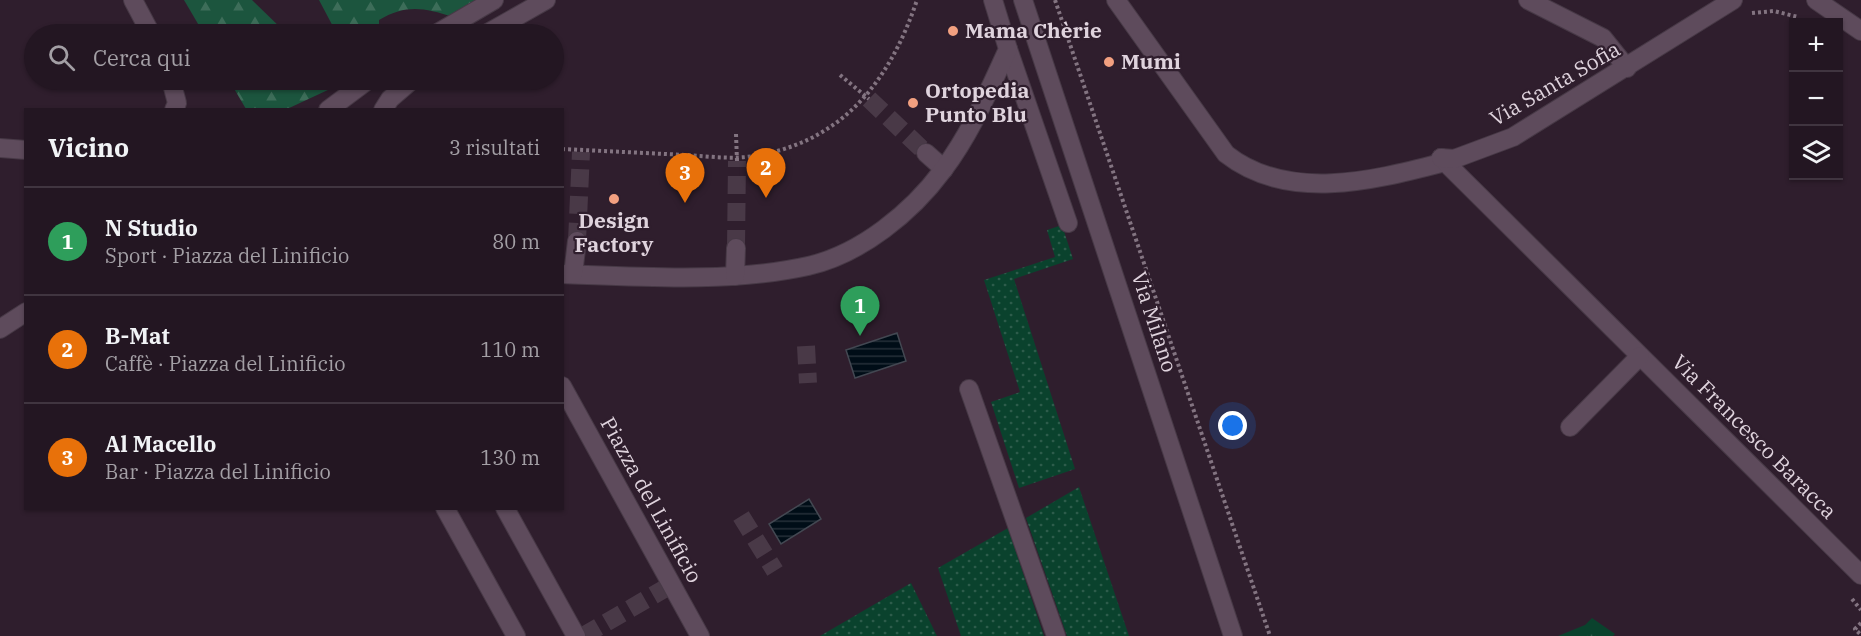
<!DOCTYPE html>
<html lang="it">
<meta charset="utf-8">
<style>
:root{--surface:#231622;--page:#2b1f2a;--text:#f1f3f6;--muted:#a39fa5;--line:#403540;--accent:#f2a080}
body{margin:0;font-family:"IBM Plex Serif",serif;background:var(--page);color:var(--text)}
.controls{position:absolute;right:18px;top:18px;display:grid;overflow:hidden;border-radius:0px;box-shadow:0 2px 4px #0004}
.controls button{width:54px;height:54px;display:grid;place-items:center;padding:0;border:0;border-bottom:2px solid var(--line);background:var(--surface);color:var(--text);font:30px sans-serif}
.you{position:absolute;left:1233px;top:426px;width:21px;height:21px;margin:-15px;border:4px solid #fff;border-radius:50%;background:#1a73e8;box-shadow:0 0 0 9px #1a73e833}
.badge{display:grid;place-items:center;width:39px;height:39px;border-radius:50%;background:var(--accent);color:#fff;font-size:20px;font-weight:700}
.pin{position:absolute;translate:-50% -50px;filter:drop-shadow(0 2px 3px #0008)}
.pin::after{content:'';position:absolute;top:32px;width:21px;height:18px;background:inherit;clip-path:polygon(0 0,100% 0,50% 100%)}
.list{margin:0;padding:0;list-style:none}
h2{display:flex;justify-content:space-between;align-items:center;height:78px;margin:0;padding:0 24px;font-size:26px}
h2 small{font-size:20px;font-weight:400;color:var(--muted)}
.list li{display:grid;grid-template-columns:39px 1fr auto;gap:18px;align-items:center;box-sizing:border-box;height:108px;padding:0 24px;border-top:2px solid var(--line)}
.list b{display:block;font-size:22px;white-space:nowrap}
.list p{margin:0;font-size:20px;white-space:nowrap;color:var(--muted)}
.list em{font-size:20px;font-style:normal;color:var(--muted)}
.icon{flex:none;width:33px;height:33px;fill:none;stroke:currentColor;stroke-width:2;stroke-linecap:round;stroke-linejoin:round}
.map{position:relative;flex:none;width:1861px;height:636px;overflow:hidden}
.search{position:absolute;background:var(--surface);box-shadow:0 2px 4px #0004;left:24px;top:24px;width:540px;height:66px;display:flex;align-items:center;gap:15px;box-sizing:border-box;padding:0 21px;border-radius:33px;color:var(--muted);font-size:22px}
.panel{position:absolute;background:var(--surface);box-shadow:0 2px 4px #0004;left:24px;top:108px;width:540px;height:402px;border-radius:0px}
.map>svg:first-child{display:block}
.grass{fill:url(#grass-tufts)}
.forest{fill:url(#forest-firs)}
.garden{fill:url(#garden-dots)}
.water{fill:url(#water-rules);stroke:#434852;stroke-width:1.5}
.lines{fill:none;stroke-linecap:round;stroke-linejoin:round}
.pedestrian-tunnel{stroke:#493947;stroke-width:18;stroke-dasharray:18 9;stroke-linecap:butt}
.pedestrian-casing{stroke:#473946;stroke-width:20}
.minor-casing{stroke:#473946;stroke-width:20}
.tertiary-casing{stroke:#473946;stroke-width:20}
.path{stroke:#837481;stroke-width:4;stroke-dasharray:3 3;stroke-linecap:butt}
.pedestrian{stroke:#5e4b5c;stroke-width:18}
.minor{stroke:#5e4b5c;stroke-width:18}
.tertiary{stroke:#5e4b5c;stroke-width:18}
.poi-dot{fill:#f2a080;stroke:#2f1e2d;stroke-width:2}
.labels{text-anchor:middle;stroke-width:4.5;stroke-linejoin:round;paint-order:stroke}
.poi-label{font-size:21px;font-weight:bold;fill:#dfd3dd;stroke:#2f1e2d;text-anchor:start}
.street-label{font-size:21px;fill:#dfd3dd;stroke:#2f1e2d}
</style>
<div class="map">
<svg width="1861" height="636" viewBox="0 0 1861 636">
<defs>
<pattern id="grass-tufts" width="24" height="20" patternUnits="userSpaceOnUse" patternTransform="scale(1.5)"><rect width="24" height="20" fill="#0a422d"/><path d="M3 7l-1-3M5 7V3M7 7l1-3M15 17l-1-3M17 17v-4M19 17l1-3" fill="none" stroke="#2d5c4b"/></pattern>
<pattern id="forest-firs" width="22" height="20" patternUnits="userSpaceOnUse" patternTransform="scale(1.5)"><rect width="22" height="20" fill="#1c553e"/><path d="M5 1l3.5 6h-7zM16 11l3.5 6h-7z" fill="#3d6d59"/></pattern>
<pattern id="garden-dots" width="8" height="8" patternUnits="userSpaceOnUse" patternTransform="scale(1.5)"><rect width="8" height="8" fill="#0a422d"/><path d="M2 2h.1M6 6h.1" fill="none" stroke="#2d5c4b" stroke-width="1.8" stroke-linecap="round"/></pattern>
<pattern id="water-rules" width="6" height="5" patternUnits="userSpaceOnUse" patternTransform="scale(1.5)"><rect width="6" height="5" fill="#000d17"/><path d="M0 2.5h6" fill="none" stroke="#252f38"/></pattern>
</defs>
<rect width="100%" height="100%" fill="#2f1e2d"/>
<!-- grass -->
<path class="grass" d="M 1592,618 L 1615,634 L 1613,636 L 1558,636 L 1585,625 Z"/>
<!-- forest -->
<g class="forest">
<path d="M 184,0 L 252,0 L 287,34 L 204,34 Z"/>
<path d="M 319,0 L 484,0 L 453,17 C 424,8 407,4 379,20 L 379,34 L 337,34 Z"/>
<path d="M 229,80 L 324,80 L 330,89 L 287,109 L 246,109 Z"/>
</g>
<!-- garden -->
<g class="garden">
<path d="M 1062,225 L 1073,259 L 1014,279 L 1075,469 L 1019,488 L 991,402 L 1020,392 L 984,280 L 1055,257 L 1047,230 Z"/>
<path d="M 1079,487 L 1129,636 L 1067,636 L 1026,518 Z"/>
<path d="M 1008,528 L 1044,636 L 961,636 L 938,568 Z"/>
<path d="M 911,583 L 937,636 L 820,636 Z"/>
</g>
<!-- water -->
<g class="water">
<path d="M 897,333 L 906,361 L 855,378 L 846,350 Z"/>
<path d="M 809,499 L 821,519 L 781,544 L 769,524 Z"/>
</g>
<g class="lines">
<!-- pedestrian-tunnel -->
<g class="pedestrian-tunnel">
<path d="M 869,99 L 926,153"/>
<path d="M 577,241 L 581,152"/>
<path d="M 736,248 L 737,161"/>
<path d="M 806,346 L 808,383"/>
<path d="M 741,516 L 775,571"/>
<path d="M 583,636 L 671,585"/>
</g>
<defs>
<g id="pedestrian">
<path d="M 1008,49 L 1068,223"/>
<path d="M 926,153 L 944,169"/>
<path d="M 562,274 C 642,277 731,283 808,266 C 861,254 912,212 943,170 C 971,133 989,90 1008,49 L 993,0"/>
<path d="M 573,274 L 577,241"/>
<path d="M 735,276 L 736,248"/>
<path d="M 562,386 L 700,636"/>
<path d="M 969,389 L 1056,636"/>
<path d="M 505,508 L 576,636"/>
</g>
<g id="minor">
<path d="M 133,0 L 151,34"/>
<path d="M 1116,0 L 1226,154 C 1287,202 1372,181 1441,163 L 1441,158"/>
<path d="M 1528,0 L 1603,38 L 1627,68"/>
<path d="M 1816,0 L 1861,31"/>
<path d="M 171,80 L 177,103 L 174,110"/>
<path d="M 1441,158 L 1861,575"/>
<path d="M 1441,158 L 1454,159 L 1513,137 L 1733,0"/>
<path d="M 0,329 L 26,312"/>
<path d="M 1570,427 L 1640,356"/>
<path d="M 445,508 L 516,636"/>
</g>
<g id="tertiary">
<path d="M 1023,0 L 1233,636"/>
<path d="M 436,34 L 494,0"/>
<path d="M 486,34 L 546,0"/>
<path d="M 328,110 L 368,80"/>
<path d="M 383,110 L 390,99 L 412,80"/>
<path d="M 0,148 L 26,150"/>
</g>
</defs>
<!-- pedestrian casing -->
<use href="#pedestrian" class="pedestrian-casing"/>
<!-- minor casing -->
<use href="#minor" class="minor-casing"/>
<!-- tertiary casing -->
<use href="#tertiary" class="tertiary-casing"/>
<!-- path -->
<g class="path">
<path d="M 1055,0 L 1270,636"/>
<path d="M 1752,13 L 1774,11 L 1798,17"/>
<path d="M 840,75 L 869,99"/>
<path d="M 736,134 L 737,161"/>
<path d="M 562,149 C 604,151 645,153 686,155 C 705,156 726,159 746,157 C 839,146 889,84 917,0"/>
<path d="M 1852,599 L 1861,610"/>
<path d="M 1861,623 L 1855,629 L 1861,635"/>
</g>
<!-- pedestrian -->
<use href="#pedestrian" class="pedestrian"/>
<!-- minor -->
<use href="#minor" class="minor"/>
<!-- tertiary -->
<use href="#tertiary" class="tertiary"/>
</g>
<!-- markers -->
<g class="poi-dot">
<circle cx="953" cy="31" r="6"/>
<circle cx="1109" cy="62" r="6"/>
<circle cx="913" cy="103" r="6"/>
<circle cx="614" cy="199" r="6"/>
</g>
<g class="labels">
<!-- poi labels -->
<g class="poi-label">
<text x="965" y="38">Mama Chèrie</text>
<text x="1121" y="69">Mumi</text>
<text x="925" y="98">Ortopedia<tspan x="925" dy="24">Punto Blu</tspan></text>
<text x="614" y="228" text-anchor="middle">Design<tspan x="614" dy="24">Factory</tspan></text>
</g>
<!-- street labels -->
<g class="street-label">
<text transform="translate(1555 84) rotate(-30)" y="7">Via Santa Sofia</text>
<text transform="translate(1154 322) rotate(72)" y="7">Via Milano</text>
<text transform="translate(1754 437) rotate(45)" y="7">Via Francesco Baracca</text>
<text transform="translate(651 500) rotate(61)" y="7">Piazza del Linificio</text>
</g>
</g>
</svg>
<div class="controls">
<button>+</button>
<button>−</button>
<button><svg class="icon" aria-label="layers" viewBox="0 0 24 24"><path d="M12 4l9 5-9 5-9-5zM3 14l9 5 9-5"/></svg></button>
</div>
<div class="you"></div>
<div class="pin badge" style="left:860px;top:336px;background:#2e9e5b">1</div>
<div class="pin badge" style="left:766px;top:198px;background:#e8710a">2</div>
<div class="pin badge" style="left:685px;top:203px;background:#e8710a">3</div>
<div class="search"><svg class="icon" aria-label="search" viewBox="0 0 24 24"><circle cx="10" cy="10" r="6"/><path d="M15 15l6 6"/></svg>Cerca qui</div>
<section class="panel">
<h2>Vicino<small>3 risultati</small></h2>
<ul class="list">
<li><span class="badge" style="background:#2e9e5b">1</span><div><b>N Studio</b><p>Sport · Piazza del Linificio</p></div><em>80 m</em></li>
<li><span class="badge" style="background:#e8710a">2</span><div><b>B-Mat</b><p>Caffè · Piazza del Linificio</p></div><em>110 m</em></li>
<li><span class="badge" style="background:#e8710a">3</span><div><b>Al Macello</b><p>Bar · Piazza del Linificio</p></div><em>130 m</em></li>
</ul>
</section>
</div>
